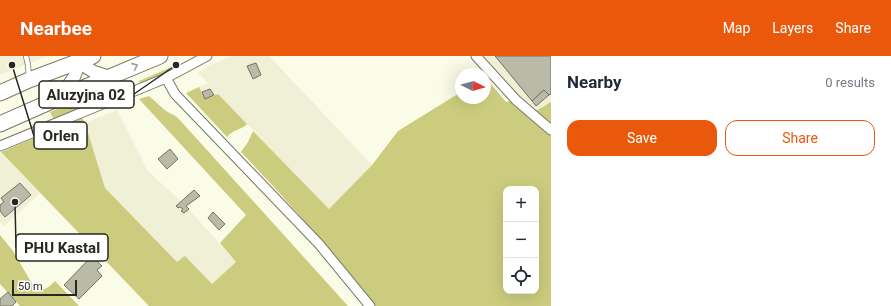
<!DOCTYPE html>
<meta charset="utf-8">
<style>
:root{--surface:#fff;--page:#f2f2f3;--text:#1f2937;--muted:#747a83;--line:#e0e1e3;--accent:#ea580c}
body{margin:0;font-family:Roboto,sans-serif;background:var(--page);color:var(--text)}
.controls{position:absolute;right:12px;bottom:12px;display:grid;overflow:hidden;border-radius:8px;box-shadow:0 4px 16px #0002}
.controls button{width:36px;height:36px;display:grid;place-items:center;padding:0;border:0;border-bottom:1px solid var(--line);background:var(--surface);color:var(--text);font:20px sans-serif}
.compass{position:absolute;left:455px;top:12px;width:36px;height:36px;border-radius:50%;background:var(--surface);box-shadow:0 4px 16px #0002;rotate:95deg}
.scale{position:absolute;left:12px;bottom:10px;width:65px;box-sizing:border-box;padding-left:4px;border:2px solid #282821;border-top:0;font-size:11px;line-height:14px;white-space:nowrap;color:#282821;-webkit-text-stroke:3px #fff;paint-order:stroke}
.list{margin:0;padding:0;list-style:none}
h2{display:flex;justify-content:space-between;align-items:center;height:52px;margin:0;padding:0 16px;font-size:17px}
h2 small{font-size:13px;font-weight:400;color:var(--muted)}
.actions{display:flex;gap:8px;padding:12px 16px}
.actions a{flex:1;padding:9px 0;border:1px solid var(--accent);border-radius:12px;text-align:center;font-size:14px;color:var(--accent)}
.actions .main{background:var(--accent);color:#fff}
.icon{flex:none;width:22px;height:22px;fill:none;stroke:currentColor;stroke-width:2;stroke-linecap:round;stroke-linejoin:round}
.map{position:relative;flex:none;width:551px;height:250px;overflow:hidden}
header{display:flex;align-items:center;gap:24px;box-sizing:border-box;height:56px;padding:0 20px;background:var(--accent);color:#fff}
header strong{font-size:19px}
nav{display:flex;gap:22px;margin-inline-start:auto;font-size:14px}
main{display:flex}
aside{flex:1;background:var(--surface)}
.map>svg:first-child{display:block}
.built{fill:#eff0d6}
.green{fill:#cbcc7d;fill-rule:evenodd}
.building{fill:#babaa8;stroke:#737363}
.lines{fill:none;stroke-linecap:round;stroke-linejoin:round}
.service-casing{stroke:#777867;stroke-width:6}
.minor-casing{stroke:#777867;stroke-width:11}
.tertiary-casing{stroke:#777867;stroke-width:14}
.primary-casing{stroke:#777867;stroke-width:17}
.service{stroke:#fff;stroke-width:4.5}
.minor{stroke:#fff;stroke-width:9}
.tertiary{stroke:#fff;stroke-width:12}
.primary{stroke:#fff;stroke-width:15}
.oneway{stroke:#9e9e9b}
.leader{fill:none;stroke:#282821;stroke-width:1.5}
.callout-dot{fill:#282821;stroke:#fff;stroke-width:1.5}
.callout{fill:#fff;stroke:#282821;stroke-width:1.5}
.callout-label{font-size:15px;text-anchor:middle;font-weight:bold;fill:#282821}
</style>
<header>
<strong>Nearbee</strong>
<nav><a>Map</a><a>Layers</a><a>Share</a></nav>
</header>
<main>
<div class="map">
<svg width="551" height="250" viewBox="0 0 551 250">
<rect width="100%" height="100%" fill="#fbfce8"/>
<!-- built -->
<g class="built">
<path d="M 0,0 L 48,0 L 0,19 Z"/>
<path d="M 232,0 L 269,0 L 372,109 L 329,153 L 218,38 L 205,43 L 199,31 L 208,27 L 198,17 L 211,9 Z"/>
<path d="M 484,0 L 551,0 L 551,46 L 536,55 L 507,29 Z"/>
<path d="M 117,54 L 148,115 L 186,150 L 236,206 L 212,228 L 185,201 L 178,207 L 105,132 L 85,67 Z"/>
<path d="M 0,96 L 40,137 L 4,170 L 0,166 Z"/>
</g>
<!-- green -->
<g class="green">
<path d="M 169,12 L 170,13 L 169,15 L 140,28 L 139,25 Z"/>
<path d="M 485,21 L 506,46 L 510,45 L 551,80 L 551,250 L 376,250 C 333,197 288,145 241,96 L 248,86 L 253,75 L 329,153 L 372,109 L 398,75 L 461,36 L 461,42 L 485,42 ZM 506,133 L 536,133 L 536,235 L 506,235 Z"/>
<path d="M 199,31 L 205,43 L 218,38 L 247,68 C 240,75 235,72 227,81 L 186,37 Z"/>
<path d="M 149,40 L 166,55 L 177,61 L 348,250 L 149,250 L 1,96 L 82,62 L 85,67 L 105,132 L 177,206 L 185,200 L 212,228 L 236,206 L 220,187 L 246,159 L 139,43 Z"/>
<path d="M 76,45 L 80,53 L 54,64 L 50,56 Z"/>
<path d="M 551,46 L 551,68 L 536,55 Z"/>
<path d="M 0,179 L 13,195 L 34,231 C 44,236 48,232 55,225 L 79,250 L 20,250 L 0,228 Z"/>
</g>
<!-- building -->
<g class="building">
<path d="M 495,0 L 551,0 L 551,38 L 549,39 L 544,34 L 532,45 Z"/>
<path d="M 256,7 L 261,19 L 253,23 L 247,10 Z"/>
<path d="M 210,33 L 214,39 L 205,43 L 202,36 Z"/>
<path d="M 544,34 L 549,39 L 536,50 L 532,45 Z"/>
<path d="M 170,93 L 178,103 L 167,113 L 158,103 Z"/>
<path d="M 20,127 L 31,139 L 5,161 L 0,155 L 0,149 L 4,146 L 1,142 Z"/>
<path d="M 194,134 L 200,140 L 186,150 L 189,153 L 184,157 L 181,155 L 183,153 L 180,151 L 178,152 L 176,150 Z"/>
<path d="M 213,156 L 225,168 L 219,174 L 208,162 Z"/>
<path d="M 92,200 L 102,210 L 97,214 L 102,220 L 79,243 L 64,229 Z"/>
<path d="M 8,236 L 16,246 L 12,250 L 0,250 L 0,243 Z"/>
</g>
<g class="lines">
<defs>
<path id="service" d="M 26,0 L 28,9 L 29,22"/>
<g id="minor">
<path d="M 476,0 L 516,44 L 551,74"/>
<path d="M 166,22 L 175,38 L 319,188 L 370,250"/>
<path d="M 0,90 L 166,22 L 207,0"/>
</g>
<g id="tertiary">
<path d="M 78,6 L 94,16 L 110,21"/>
<path d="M 57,40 C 69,30 77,21 78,6"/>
</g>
<g id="primary">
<path d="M 0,37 L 29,24 L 93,0"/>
<path d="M 0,68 L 52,45 L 160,0"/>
</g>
</defs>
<!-- service casing -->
<use href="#service" class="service-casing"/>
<!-- minor casing -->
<use href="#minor" class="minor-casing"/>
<!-- tertiary casing -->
<use href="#tertiary" class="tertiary-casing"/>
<!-- primary casing -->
<use href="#primary" class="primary-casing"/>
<!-- service -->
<use href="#service" class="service"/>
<!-- minor -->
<use href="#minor" class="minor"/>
<!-- tertiary -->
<use href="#tertiary" class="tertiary"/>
<!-- primary -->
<use href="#primary" class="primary"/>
</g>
<!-- one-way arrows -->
<defs><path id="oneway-chevron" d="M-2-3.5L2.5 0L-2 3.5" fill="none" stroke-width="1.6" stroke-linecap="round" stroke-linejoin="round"/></defs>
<use class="oneway" href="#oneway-chevron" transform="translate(135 10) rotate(-24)"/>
<!-- callouts -->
<path class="leader" d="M176 9L134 38M12 9L34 80M15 146L16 192"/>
<g class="callout-dot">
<circle cx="176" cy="9" r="4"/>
<circle cx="12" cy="9" r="4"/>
<circle cx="15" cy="146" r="4"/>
</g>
<g class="callout">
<rect x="39" y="25" width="95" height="27" rx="4"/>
<rect x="34" y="66" width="53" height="27" rx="4"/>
<rect x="16" y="178" width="92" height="27" rx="4"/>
</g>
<g class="callout-label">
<text x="86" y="44">Aluzyjna 02</text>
<text x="61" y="85">Orlen</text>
<text x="62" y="197">PHU Kastal</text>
</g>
</svg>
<div class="controls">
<button>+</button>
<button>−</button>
<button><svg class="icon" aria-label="locate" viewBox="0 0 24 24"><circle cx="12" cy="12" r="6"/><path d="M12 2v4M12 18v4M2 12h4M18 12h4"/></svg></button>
</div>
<svg class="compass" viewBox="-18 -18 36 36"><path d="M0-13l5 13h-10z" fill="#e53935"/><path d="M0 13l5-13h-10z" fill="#747a83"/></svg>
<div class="scale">50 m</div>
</div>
<aside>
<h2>Nearby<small>0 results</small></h2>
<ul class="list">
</ul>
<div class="actions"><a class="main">Save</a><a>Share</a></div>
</aside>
</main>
